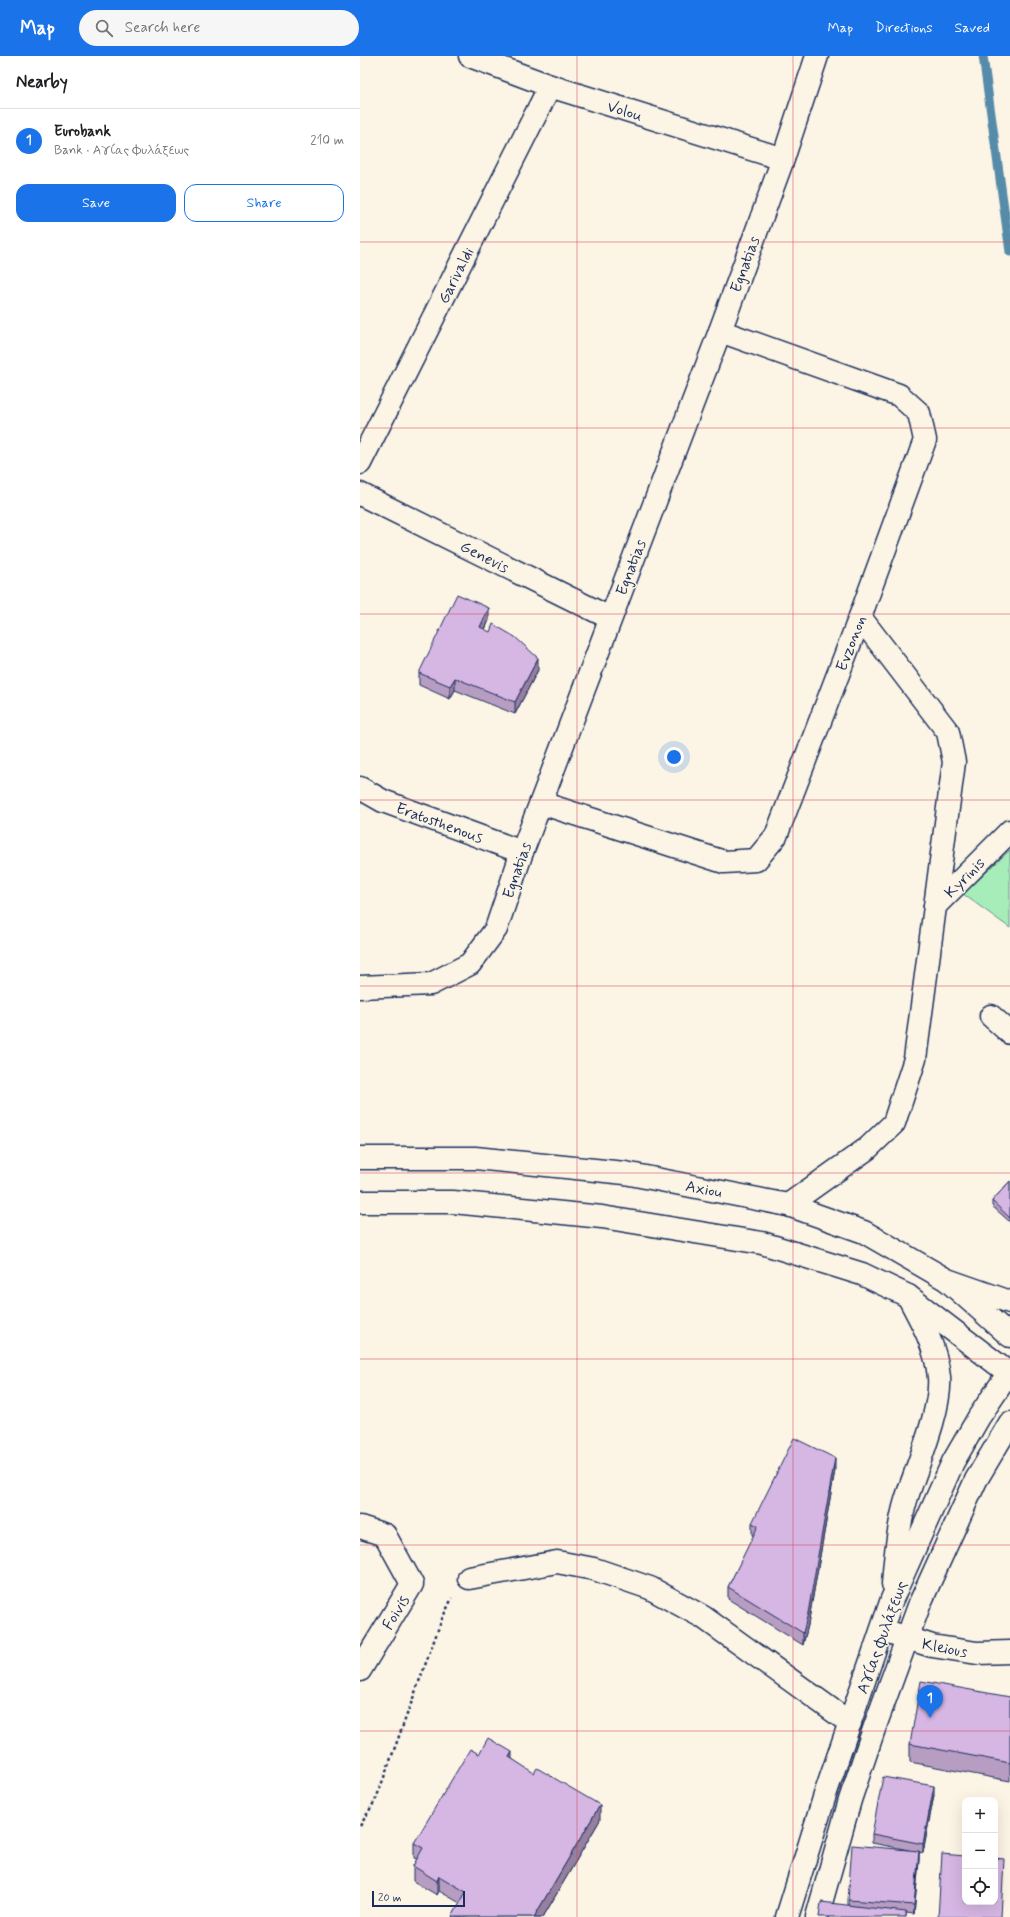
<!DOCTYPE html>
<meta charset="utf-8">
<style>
:root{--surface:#fff;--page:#f6f6f6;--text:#202124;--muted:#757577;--line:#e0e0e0;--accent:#1a73e8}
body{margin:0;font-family:Mynerve,sans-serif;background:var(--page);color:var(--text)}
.controls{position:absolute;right:12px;bottom:12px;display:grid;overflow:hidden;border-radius:8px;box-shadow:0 4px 16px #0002}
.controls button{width:36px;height:36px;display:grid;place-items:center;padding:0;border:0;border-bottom:1px solid var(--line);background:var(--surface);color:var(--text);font:20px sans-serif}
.scale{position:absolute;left:12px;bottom:10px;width:93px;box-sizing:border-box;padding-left:4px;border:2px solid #1b2f5e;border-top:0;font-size:11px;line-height:14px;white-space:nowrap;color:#1b2f5e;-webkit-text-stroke:3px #fcf5e5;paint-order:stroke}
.you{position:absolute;left:314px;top:701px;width:14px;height:14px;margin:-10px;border:3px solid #fff;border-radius:50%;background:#1a73e8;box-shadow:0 0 0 6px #1a73e833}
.badge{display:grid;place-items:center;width:26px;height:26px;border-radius:50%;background:var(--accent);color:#fff;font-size:13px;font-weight:700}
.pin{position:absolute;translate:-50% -33px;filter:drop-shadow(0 1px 2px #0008)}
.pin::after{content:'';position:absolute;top:21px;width:14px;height:12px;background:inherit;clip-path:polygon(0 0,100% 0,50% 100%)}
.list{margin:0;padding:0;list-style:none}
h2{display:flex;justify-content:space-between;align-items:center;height:52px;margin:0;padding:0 16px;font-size:17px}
h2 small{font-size:13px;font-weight:400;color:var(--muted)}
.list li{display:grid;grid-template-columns:26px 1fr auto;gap:12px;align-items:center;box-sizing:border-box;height:64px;padding:0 16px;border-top:1px solid var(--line)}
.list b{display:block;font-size:15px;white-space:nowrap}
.list p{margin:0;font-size:13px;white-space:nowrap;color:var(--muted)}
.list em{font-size:13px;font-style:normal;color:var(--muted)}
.actions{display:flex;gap:8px;padding:12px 16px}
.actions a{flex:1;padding:9px 0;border:1px solid var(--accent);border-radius:12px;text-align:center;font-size:14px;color:var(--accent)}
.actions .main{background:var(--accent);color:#fff}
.icon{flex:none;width:22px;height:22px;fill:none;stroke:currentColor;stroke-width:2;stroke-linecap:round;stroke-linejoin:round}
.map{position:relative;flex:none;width:650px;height:1861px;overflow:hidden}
header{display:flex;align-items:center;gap:24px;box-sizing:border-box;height:56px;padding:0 20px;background:var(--accent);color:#fff}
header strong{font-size:19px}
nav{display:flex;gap:22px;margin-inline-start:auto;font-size:14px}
.search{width:280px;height:36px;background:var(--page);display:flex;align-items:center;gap:10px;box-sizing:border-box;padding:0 14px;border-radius:22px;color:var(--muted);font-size:15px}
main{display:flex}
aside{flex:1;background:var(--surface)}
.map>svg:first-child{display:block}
.green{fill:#a7edb9;stroke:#618e8c}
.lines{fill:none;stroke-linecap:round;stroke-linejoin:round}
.stream{stroke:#568caa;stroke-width:9}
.minor-casing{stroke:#1b2f5e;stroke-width:25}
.major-casing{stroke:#1b2f5e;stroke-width:25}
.path{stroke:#1b2f5e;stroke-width:2.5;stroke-dasharray:3 3;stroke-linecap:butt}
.minor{stroke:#fcf5e5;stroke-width:22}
.major{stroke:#fcf5e5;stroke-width:22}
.wall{fill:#b89dc3;stroke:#1b2f5e}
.shaded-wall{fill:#967f9f;stroke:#1b2f5e}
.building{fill:#d6b6e3;stroke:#1b2f5e}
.grid{fill:none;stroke:#d1495b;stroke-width:1;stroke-opacity:0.55}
.labels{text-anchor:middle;stroke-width:3;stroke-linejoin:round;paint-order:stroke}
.street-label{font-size:16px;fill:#1b2f5e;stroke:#fcf5e5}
</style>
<header>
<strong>Map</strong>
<div class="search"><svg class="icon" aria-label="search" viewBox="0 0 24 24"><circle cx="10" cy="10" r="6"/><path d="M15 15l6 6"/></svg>Search here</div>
<nav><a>Map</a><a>Directions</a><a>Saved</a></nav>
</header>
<main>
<aside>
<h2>Nearby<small></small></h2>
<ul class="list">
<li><span class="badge">1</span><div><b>Eurobank</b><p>Bank · Αγίας Φυλάξεως</p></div><em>210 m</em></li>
</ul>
<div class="actions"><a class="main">Save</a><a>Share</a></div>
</aside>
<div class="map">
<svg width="650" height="1861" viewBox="0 0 650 1861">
<rect width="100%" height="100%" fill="#fcf5e5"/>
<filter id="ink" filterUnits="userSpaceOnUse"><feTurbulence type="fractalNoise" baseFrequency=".025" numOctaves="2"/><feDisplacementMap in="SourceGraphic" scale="8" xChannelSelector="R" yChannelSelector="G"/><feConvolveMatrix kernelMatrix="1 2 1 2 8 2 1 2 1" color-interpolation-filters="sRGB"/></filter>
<g filter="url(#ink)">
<!-- green -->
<path class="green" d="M 650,794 L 650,872 L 603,838 Z"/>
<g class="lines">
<!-- stream -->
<path class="stream" d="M 623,0 L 650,196"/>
<defs>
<g id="minor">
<path d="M 110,0 L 190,30 L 423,103"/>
<path d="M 0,407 L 190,30"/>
<path d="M 0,438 L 250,562"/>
<path d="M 0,732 L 23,745 L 162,796"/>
<path d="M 181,747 L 364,806 L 396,804 L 416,780 L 500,561 L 565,384 L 559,357 L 539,339 L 360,275"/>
<path d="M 575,850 L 650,775"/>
<path d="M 0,931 L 71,928 L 110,908 L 136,873 L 162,796 L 360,275 L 423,103 L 457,0"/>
<path d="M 631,960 L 650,977"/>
<path d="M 0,1102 L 115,1102 L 265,1117 L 428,1149 L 504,1176 L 587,1224 L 650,1280"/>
<path d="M 0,1146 L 93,1146 L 242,1161 L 402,1187 L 502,1218 L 548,1240 L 650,1318"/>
<path d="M 428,1149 L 508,1092 L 534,1067 L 555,1003 L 594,706 L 588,676 L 500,561"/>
<path d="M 0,1471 L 25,1479 L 52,1528 L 0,1614"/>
<path d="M 109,1522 L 197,1506 L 234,1513 L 290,1532 L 343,1561 L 490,1667"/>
<path d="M 523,1574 L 572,1590 L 617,1597 L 650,1596"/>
</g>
<g id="major">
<path d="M 587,1224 L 650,1246"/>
<path d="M 533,1528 C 535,1500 538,1471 546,1444 C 556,1412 582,1353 579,1321 C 576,1291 562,1266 548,1240"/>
<path d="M 427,1861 L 465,1739 L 532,1543 L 593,1406 L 619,1361 L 650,1315"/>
<path d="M 457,1861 L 490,1744 L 514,1673 L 560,1547 L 616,1424 L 650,1367"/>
</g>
</defs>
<!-- minor casing -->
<use href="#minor" class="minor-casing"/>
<!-- major casing -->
<use href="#major" class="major-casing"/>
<!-- path -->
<path class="path" d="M 0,1770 L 16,1743 L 82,1563 L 92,1542"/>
<!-- minor -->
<use href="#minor" class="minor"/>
<!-- major -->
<use href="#major" class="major"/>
</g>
<!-- wall -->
<g class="wall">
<path d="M 129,564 L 125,574 L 178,614 L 155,658 L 95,634 L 90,643 L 59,629 L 59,617 Z"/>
<path d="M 650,1125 L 650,1166 L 632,1150 L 632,1145 Z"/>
<path d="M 475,1414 L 448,1569 L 443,1589 L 368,1543 L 368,1531 L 394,1480 L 392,1479 L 392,1467 Z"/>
<path d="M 650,1641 L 650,1725 L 550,1706 L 550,1688 Z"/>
<path d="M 119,1698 L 152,1703 L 240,1764 L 183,1861 L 92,1861 L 100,1847 L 79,1835 L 77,1839 L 53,1825 L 53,1810 L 57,1803 L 54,1802 L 54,1787 Z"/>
<path d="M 574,1739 L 563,1797 L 559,1796 L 559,1804 L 554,1858 L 546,1857 L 546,1861 L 488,1849 L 488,1844 L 549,1794 L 512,1787 L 512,1778 Z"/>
</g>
<!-- shaded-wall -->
<g class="shaded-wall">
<path d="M 129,552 L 129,564 L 120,584 L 120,571 Z"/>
<path d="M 178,602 L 178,614 L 155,658 L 155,646 Z"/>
<path d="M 95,622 L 95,634 L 90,643 L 90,630 Z"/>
<path d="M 475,1402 L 475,1414 L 448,1569 L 443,1589 L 443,1577 Z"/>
<path d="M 152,1696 L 152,1711 L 149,1701 Z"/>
<path d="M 574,1730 L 574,1739 L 563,1797 L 563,1788 Z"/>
<path d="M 240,1749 L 240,1764 L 183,1861 L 174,1861 Z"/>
<path d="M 559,1795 L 559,1804 L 554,1858 L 554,1849 Z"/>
<path d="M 79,1820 L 79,1835 L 77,1839 L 77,1825 Z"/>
</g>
<!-- building -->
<g class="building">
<path d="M 97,538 L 129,552 L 120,571 L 130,576 L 133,568 L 155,581 L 178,602 L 155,646 L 95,622 L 90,630 L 59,617 Z"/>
<path d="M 650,1125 L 650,1162 L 632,1145 Z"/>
<path d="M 434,1382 L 475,1402 L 448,1557 L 443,1577 L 368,1531 L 398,1470 L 392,1467 Z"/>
<path d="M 561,1625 L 650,1641 L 650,1707 L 550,1688 Z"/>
<path d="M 128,1682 L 152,1696 L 149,1701 L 174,1717 L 177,1712 L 240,1749 L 174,1861 L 92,1861 L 106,1836 L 79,1820 L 77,1825 L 53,1810 L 63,1792 L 54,1787 L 110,1693 L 119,1698 Z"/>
<path d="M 523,1721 L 574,1730 L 563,1788 L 512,1778 Z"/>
<path d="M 492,1789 L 559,1795 L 554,1849 L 488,1844 Z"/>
<path d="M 582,1798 L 605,1800 L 605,1846 L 635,1846 L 635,1802 L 644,1803 L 641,1861 L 578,1861 Z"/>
<path d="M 461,1846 L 546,1856 L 546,1861 L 459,1861 Z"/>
</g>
</g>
<!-- grid -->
<path class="grid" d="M 217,0 L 217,1861M 433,0 L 433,1861M 0,186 L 650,186M 0,372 L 650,372M 0,558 L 650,558M 0,744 L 650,744M 0,930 L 650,930M 0,1117 L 650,1117M 0,1303 L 650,1303M 0,1489 L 650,1489M 0,1675 L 650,1675"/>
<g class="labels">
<!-- street labels -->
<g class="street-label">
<text transform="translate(265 54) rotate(17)" y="6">Volou</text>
<text transform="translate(384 208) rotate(-70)" y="6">Egnatias</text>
<text transform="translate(95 219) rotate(-63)" y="6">Garivaldi</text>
<text transform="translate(125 500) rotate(27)" y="6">Genevis</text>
<text transform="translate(270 511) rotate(-69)" y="6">Egnatias</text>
<text transform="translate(490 587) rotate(-69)" y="6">Evzonon</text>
<text transform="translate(80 766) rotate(20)" y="6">Eratosthenous</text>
<text transform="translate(156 814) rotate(-71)" y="6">Egnatias</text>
<text transform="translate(604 821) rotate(-45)" y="6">Kyrinis</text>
<text transform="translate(344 1132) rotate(11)" y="6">Axiou</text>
<text transform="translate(35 1556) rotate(-59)" y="6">Foivis</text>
<text transform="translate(521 1581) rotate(-70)" y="6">Αγίας Φυλάξεως</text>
<text transform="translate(585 1591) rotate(11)" y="6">Kleious</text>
</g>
</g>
</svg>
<div class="controls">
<button>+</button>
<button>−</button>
<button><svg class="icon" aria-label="locate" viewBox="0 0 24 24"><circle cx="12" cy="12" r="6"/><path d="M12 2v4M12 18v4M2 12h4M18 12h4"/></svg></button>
</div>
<div class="scale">20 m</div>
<div class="you"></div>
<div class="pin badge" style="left:570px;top:1662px">1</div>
</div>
</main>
